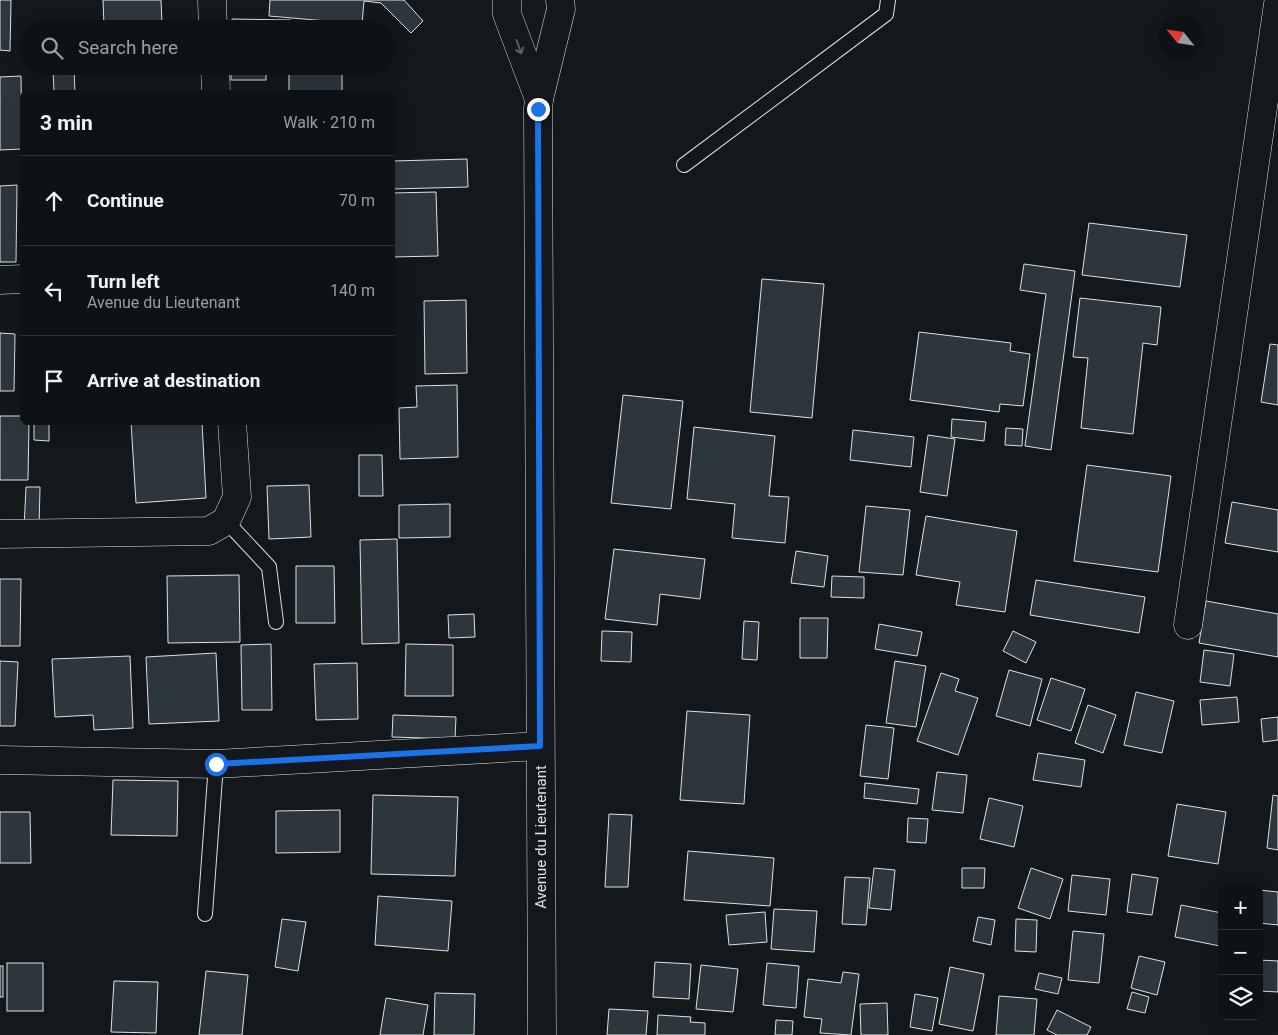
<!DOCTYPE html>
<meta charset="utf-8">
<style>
:root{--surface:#0f1215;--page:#1d2022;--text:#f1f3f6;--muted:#9b9ea0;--line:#2f3234}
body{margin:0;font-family:Roboto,sans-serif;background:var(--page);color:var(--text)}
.controls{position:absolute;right:15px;bottom:15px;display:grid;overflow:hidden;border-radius:8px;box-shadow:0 5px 20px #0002}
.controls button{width:45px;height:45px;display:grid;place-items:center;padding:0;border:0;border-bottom:1px solid var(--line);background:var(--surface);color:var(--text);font:25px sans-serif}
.compass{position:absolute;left:1158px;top:15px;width:45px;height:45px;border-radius:50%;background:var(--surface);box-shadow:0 5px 20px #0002;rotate:300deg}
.stop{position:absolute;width:15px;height:15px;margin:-11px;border:4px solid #1a73e8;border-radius:50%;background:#fff}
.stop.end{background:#1a73e8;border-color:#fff;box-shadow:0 1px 5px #0008}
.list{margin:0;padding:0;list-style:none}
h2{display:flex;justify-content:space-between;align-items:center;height:65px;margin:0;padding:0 20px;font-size:21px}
h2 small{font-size:16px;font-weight:400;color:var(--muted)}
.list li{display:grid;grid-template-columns:32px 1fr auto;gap:15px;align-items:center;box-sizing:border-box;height:90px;padding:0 20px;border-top:1px solid var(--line)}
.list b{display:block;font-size:19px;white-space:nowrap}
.list p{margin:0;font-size:16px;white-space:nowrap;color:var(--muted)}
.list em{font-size:16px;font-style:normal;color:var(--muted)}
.icon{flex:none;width:28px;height:28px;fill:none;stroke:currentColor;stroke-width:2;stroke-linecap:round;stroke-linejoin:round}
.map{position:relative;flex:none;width:1278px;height:1035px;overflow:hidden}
.search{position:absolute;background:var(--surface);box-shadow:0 5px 20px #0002;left:20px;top:20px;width:375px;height:55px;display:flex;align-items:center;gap:12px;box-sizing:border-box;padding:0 18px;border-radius:28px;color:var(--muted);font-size:19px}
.panel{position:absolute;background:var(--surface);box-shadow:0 5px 20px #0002;left:20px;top:90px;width:375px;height:335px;border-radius:8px}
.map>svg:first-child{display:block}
.building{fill:#2c363c;stroke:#d8e6dc}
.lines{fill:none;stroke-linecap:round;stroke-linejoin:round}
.service-casing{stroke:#d8e6dc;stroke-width:16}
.minor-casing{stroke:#d8e6dc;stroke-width:29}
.primary-casing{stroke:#d8e6dc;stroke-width:29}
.service{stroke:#14181c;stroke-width:14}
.minor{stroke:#14181c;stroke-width:28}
.primary{stroke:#14181c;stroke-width:28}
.oneway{stroke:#59605f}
.route{stroke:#1a73e8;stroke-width:6}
.labels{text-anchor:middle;stroke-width:4;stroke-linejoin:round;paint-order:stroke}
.street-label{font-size:15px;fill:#d8e6dc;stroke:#14181c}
</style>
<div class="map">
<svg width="1278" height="1035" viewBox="0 0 1278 1035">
<rect width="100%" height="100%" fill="#14181c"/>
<!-- building -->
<g class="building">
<path d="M 0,0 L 11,0 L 10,51 L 0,50 Z"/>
<path d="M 103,0 L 161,0 L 162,23 L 104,26 Z"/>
<path d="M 270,0 L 404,0 L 423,21 L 411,33 L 381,3 L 364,1 L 362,24 L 269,16 Z"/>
<path d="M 232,19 L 291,20 L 291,29 L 232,29 Z"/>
<rect x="231" y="66" width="35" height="14"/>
<rect x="289" y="66" width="53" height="26"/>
<path d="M 74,68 L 75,92 L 54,92 L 53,69 Z"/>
<path d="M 21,76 L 22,149 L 0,150 L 0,77 Z"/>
<path d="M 467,159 L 468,187 L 392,189 L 392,161 Z"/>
<path d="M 17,185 L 16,262 L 0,262 L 0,186 Z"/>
<path d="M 436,192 L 438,256 L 392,257 L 392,193 Z"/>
<path d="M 1089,223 L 1187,235 L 1180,287 L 1082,275 Z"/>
<path d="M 1024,264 L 1075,271 L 1051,450 L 1025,446 L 1046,294 L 1020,290 Z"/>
<path d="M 762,279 L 824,284 L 812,418 L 750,412 Z"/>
<path d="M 1080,298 L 1161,307 L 1157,345 L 1143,343 L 1133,434 L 1081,428 L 1088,358 L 1073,357 Z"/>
<path d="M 466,300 L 467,373 L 425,374 L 424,301 Z"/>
<path d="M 919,332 L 1011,343 L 1010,351 L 1030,354 L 1023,406 L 1000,404 L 999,412 L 910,400 Z"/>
<path d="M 0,333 L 15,334 L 14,391 L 0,391 Z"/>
<path d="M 1270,344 L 1278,345 L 1278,405 L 1261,402 Z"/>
<path d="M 457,385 L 458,457 L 400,459 L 399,408 L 417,407 L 416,386 Z"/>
<path d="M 623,395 L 683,401 L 671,509 L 611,503 Z"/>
<path d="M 0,416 L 22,416 L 22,422 L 29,422 L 28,480 L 0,480 Z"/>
<path d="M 952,419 L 986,422 L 984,441 L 951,437 Z"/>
<path d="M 34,422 L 49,422 L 49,441 L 34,440 Z"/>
<path d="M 131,422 L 202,422 L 206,498 L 136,503 Z"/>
<path d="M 694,427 L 775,436 L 769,496 L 789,497 L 785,543 L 732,538 L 735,504 L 687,499 Z"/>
<path d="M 1006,428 L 1023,429 L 1022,446 L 1005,445 Z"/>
<path d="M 853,430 L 914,437 L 911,467 L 850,460 Z"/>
<path d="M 928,435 L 955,439 L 947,496 L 920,492 Z"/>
<path d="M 359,455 L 382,455 L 383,496 L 359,496 Z"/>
<path d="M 1087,465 L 1171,476 L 1158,572 L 1074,561 Z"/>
<path d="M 309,485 L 311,537 L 269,539 L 267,486 Z"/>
<path d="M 26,487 L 40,487 L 39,529 L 24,529 Z"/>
<path d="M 1232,502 L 1278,510 L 1278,552 L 1225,543 Z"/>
<path d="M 450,504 L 450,537 L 399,538 L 399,505 Z"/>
<path d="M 866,506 L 910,510 L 903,575 L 859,572 Z"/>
<path d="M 926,516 L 1017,531 L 1005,612 L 956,605 L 960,582 L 916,575 Z"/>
<path d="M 397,539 L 399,643 L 362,644 L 360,540 Z"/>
<path d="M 614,549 L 705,559 L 700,599 L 660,594 L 657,625 L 605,619 Z"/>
<path d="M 796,551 L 828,556 L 824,587 L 791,583 Z"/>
<path d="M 296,566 L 334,566 L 335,623 L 296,623 Z"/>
<path d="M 239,575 L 240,642 L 168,643 L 167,576 Z"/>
<path d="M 832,576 L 864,577 L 864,598 L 831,597 Z"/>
<path d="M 0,579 L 21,579 L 20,646 L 0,646 Z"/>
<path d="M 1036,580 L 1145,597 L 1139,633 L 1030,615 Z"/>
<path d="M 1206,601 L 1278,614 L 1278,657 L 1199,643 Z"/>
<path d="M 474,614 L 475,637 L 449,638 L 448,615 Z"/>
<path d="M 800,618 L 828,618 L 827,658 L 800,658 Z"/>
<path d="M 744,621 L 759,622 L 757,660 L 742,659 Z"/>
<path d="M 879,624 L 922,632 L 917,656 L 875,649 Z"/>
<path d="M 602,631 L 632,632 L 631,662 L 601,661 Z"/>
<path d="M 1013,631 L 1036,642 L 1026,663 L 1003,651 Z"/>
<path d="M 271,644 L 272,710 L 242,710 L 241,645 Z"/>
<path d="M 406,644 L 453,645 L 453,696 L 405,696 Z"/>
<path d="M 1204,650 L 1234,654 L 1230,686 L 1200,682 Z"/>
<path d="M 216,653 L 219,721 L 149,724 L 146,657 Z"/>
<path d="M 130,656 L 133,728 L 94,730 L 93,715 L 55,717 L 52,659 Z"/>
<path d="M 0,661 L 18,662 L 15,726 L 0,726 Z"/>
<path d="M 895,661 L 926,666 L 916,727 L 886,723 Z"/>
<path d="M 357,663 L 358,719 L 316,720 L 314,664 Z"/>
<path d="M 1009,670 L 1042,679 L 1030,726 L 996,716 Z"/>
<path d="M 941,673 L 959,679 L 955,691 L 978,698 L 958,755 L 917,741 Z"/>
<path d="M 1051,678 L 1085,689 L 1071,731 L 1037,720 Z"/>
<path d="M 1136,692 L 1174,701 L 1162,753 L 1124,745 Z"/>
<path d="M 1237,697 L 1239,722 L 1202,725 L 1200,700 Z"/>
<path d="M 1088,705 L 1116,715 L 1103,753 L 1075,743 Z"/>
<path d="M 687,711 L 750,715 L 744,804 L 680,800 Z"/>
<path d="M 393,715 L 456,717 L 455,739 L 392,737 Z"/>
<path d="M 1278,717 L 1278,740 L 1263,742 L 1261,719 Z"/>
<path d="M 866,725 L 894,728 L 888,779 L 860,776 Z"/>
<path d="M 1038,753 L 1085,760 L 1081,787 L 1033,780 Z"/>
<path d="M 937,772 L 967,775 L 963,813 L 932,810 Z"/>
<path d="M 113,780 L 178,781 L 177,836 L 111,835 Z"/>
<path d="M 865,783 L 919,789 L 917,804 L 864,798 Z"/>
<path d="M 373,795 L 458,797 L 455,876 L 371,874 Z"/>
<path d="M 1273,795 L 1278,796 L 1278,850 L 1267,848 Z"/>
<path d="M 989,798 L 1023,806 L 1014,847 L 980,839 Z"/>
<path d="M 1177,804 L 1226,812 L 1218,864 L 1168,856 Z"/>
<path d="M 340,810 L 340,852 L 276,853 L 276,811 Z"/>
<path d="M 0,812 L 30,812 L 31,863 L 0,863 Z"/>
<path d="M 609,814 L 632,815 L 628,887 L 605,887 Z"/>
<path d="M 908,818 L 928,819 L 926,843 L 907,842 Z"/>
<path d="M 688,851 L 774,858 L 770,906 L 684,900 Z"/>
<path d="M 874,868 L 895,870 L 891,910 L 869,908 Z"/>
<path d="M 962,868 L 985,868 L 984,888 L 962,888 Z"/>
<path d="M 1031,868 L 1063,879 L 1050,919 L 1018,908 Z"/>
<path d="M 1132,874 L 1158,878 L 1152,915 L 1127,912 Z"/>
<path d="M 1072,875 L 1110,879 L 1106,915 L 1068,911 Z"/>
<path d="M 845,877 L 870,878 L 866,925 L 842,924 Z"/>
<path d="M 1259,890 L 1278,892 L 1278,925 L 1259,923 Z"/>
<path d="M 378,896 L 452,901 L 448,951 L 375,945 Z"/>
<path d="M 1181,905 L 1222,913 L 1220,946 L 1175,937 Z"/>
<path d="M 774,909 L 817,911 L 814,952 L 771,949 Z"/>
<path d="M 765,912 L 767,942 L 729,945 L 726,915 Z"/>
<path d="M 978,917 L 995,920 L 991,945 L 973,941 Z"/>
<path d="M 282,919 L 306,922 L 298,971 L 275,967 Z"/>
<path d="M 1016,919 L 1037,920 L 1036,952 L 1015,951 Z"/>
<path d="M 1073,931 L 1104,934 L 1099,983 L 1068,980 Z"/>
<path d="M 1139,956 L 1165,962 L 1157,995 L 1131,988 Z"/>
<path d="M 1259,960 L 1278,961 L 1278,992 L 1259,991 Z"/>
<path d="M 655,962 L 691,964 L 689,999 L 653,997 Z"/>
<rect x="7" y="963" width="36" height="48"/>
<path d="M 767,963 L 799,966 L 796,1008 L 763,1005 Z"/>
<path d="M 701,965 L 738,969 L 733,1012 L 696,1009 Z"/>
<rect x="0" y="966" width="3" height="31"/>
<path d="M 950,967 L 984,974 L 973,1031 L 939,1024 Z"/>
<path d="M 206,971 L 248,975 L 242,1035 L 199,1035 Z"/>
<path d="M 843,972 L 859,974 L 851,1035 L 820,1033 L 822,1019 L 804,1017 L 808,979 L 841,983 Z"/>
<path d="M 1039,973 L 1062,978 L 1058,994 L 1035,989 Z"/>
<path d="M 114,981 L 158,982 L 156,1033 L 111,1032 Z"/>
<path d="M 1132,992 L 1149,997 L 1145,1013 L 1127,1009 Z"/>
<path d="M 435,993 L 475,994 L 474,1035 L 434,1035 Z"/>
<path d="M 915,994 L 938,998 L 932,1031 L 910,1027 Z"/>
<path d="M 999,996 L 1037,999 L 1034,1035 L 996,1035 Z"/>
<path d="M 386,998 L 428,1005 L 423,1035 L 380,1035 Z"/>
<path d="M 887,1003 L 888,1035 L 861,1035 L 860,1004 Z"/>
<path d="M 609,1009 L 648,1011 L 646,1035 L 607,1035 Z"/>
<path d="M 1057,1010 L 1091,1027 L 1087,1035 L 1057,1035 L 1047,1030 Z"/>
<path d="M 658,1015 L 691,1017 L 690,1022 L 705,1023 L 705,1035 L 657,1035 Z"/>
<path d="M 776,1020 L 793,1021 L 792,1035 L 775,1035 Z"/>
</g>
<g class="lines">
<defs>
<g id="service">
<path d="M 684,165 L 886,14 L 888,0"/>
<path d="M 226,521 L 269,567 L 276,622"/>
<path d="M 205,914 L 216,764"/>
</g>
<g id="minor">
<path d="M 212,0 L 213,29"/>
<path d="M 215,66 L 216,92"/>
<path d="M 0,280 L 22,279"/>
<path d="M 0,534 L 209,531 L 226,521 L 237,497 L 232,422"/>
<path d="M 1188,625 L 1278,4"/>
<path d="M 0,760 L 216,764 L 540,746"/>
</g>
<g id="primary">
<path d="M 507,0 L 507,14 L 539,99"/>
<path d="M 542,1035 L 538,109 L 539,99 L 561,9 L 560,0"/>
</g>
</defs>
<!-- service casing -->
<use href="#service" class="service-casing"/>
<!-- minor casing -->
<use href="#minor" class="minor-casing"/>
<!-- primary casing -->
<use href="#primary" class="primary-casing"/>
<!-- service -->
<use href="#service" class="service"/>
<!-- minor -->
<use href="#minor" class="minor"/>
<!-- primary -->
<use href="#primary" class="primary"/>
</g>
<!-- one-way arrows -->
<defs><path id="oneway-shaft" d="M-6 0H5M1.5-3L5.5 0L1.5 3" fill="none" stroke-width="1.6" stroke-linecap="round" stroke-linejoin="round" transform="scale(1.25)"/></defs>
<use class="oneway" href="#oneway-shaft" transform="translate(519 47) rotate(70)"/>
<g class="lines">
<!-- route -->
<path class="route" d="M 216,764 L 540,746 L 538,109"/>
</g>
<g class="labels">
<!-- street labels -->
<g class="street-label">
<text transform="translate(541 837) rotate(-90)" y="5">Avenue du Lieutenant</text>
</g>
</g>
</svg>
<div class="controls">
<button>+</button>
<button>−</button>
<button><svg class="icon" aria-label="layers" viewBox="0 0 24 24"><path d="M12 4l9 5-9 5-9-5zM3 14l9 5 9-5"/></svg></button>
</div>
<svg class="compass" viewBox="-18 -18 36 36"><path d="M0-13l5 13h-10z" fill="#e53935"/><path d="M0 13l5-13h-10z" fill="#9b9ea0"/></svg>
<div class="stop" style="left:216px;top:764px"></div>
<div class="stop end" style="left:538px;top:109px"></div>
<div class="search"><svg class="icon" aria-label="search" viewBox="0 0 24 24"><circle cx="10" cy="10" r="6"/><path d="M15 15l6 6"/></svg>Search here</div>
<section class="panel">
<h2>3 min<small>Walk · 210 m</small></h2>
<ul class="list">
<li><svg class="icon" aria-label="ahead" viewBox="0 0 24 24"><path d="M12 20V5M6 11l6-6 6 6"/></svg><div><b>Continue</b></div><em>70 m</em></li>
<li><svg class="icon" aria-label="left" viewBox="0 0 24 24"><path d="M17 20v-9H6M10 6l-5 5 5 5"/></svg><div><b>Turn left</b><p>Avenue du Lieutenant</p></div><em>140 m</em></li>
<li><svg class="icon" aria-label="arrive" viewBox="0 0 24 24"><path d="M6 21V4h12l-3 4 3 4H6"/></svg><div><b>Arrive at destination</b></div></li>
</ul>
</section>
</div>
